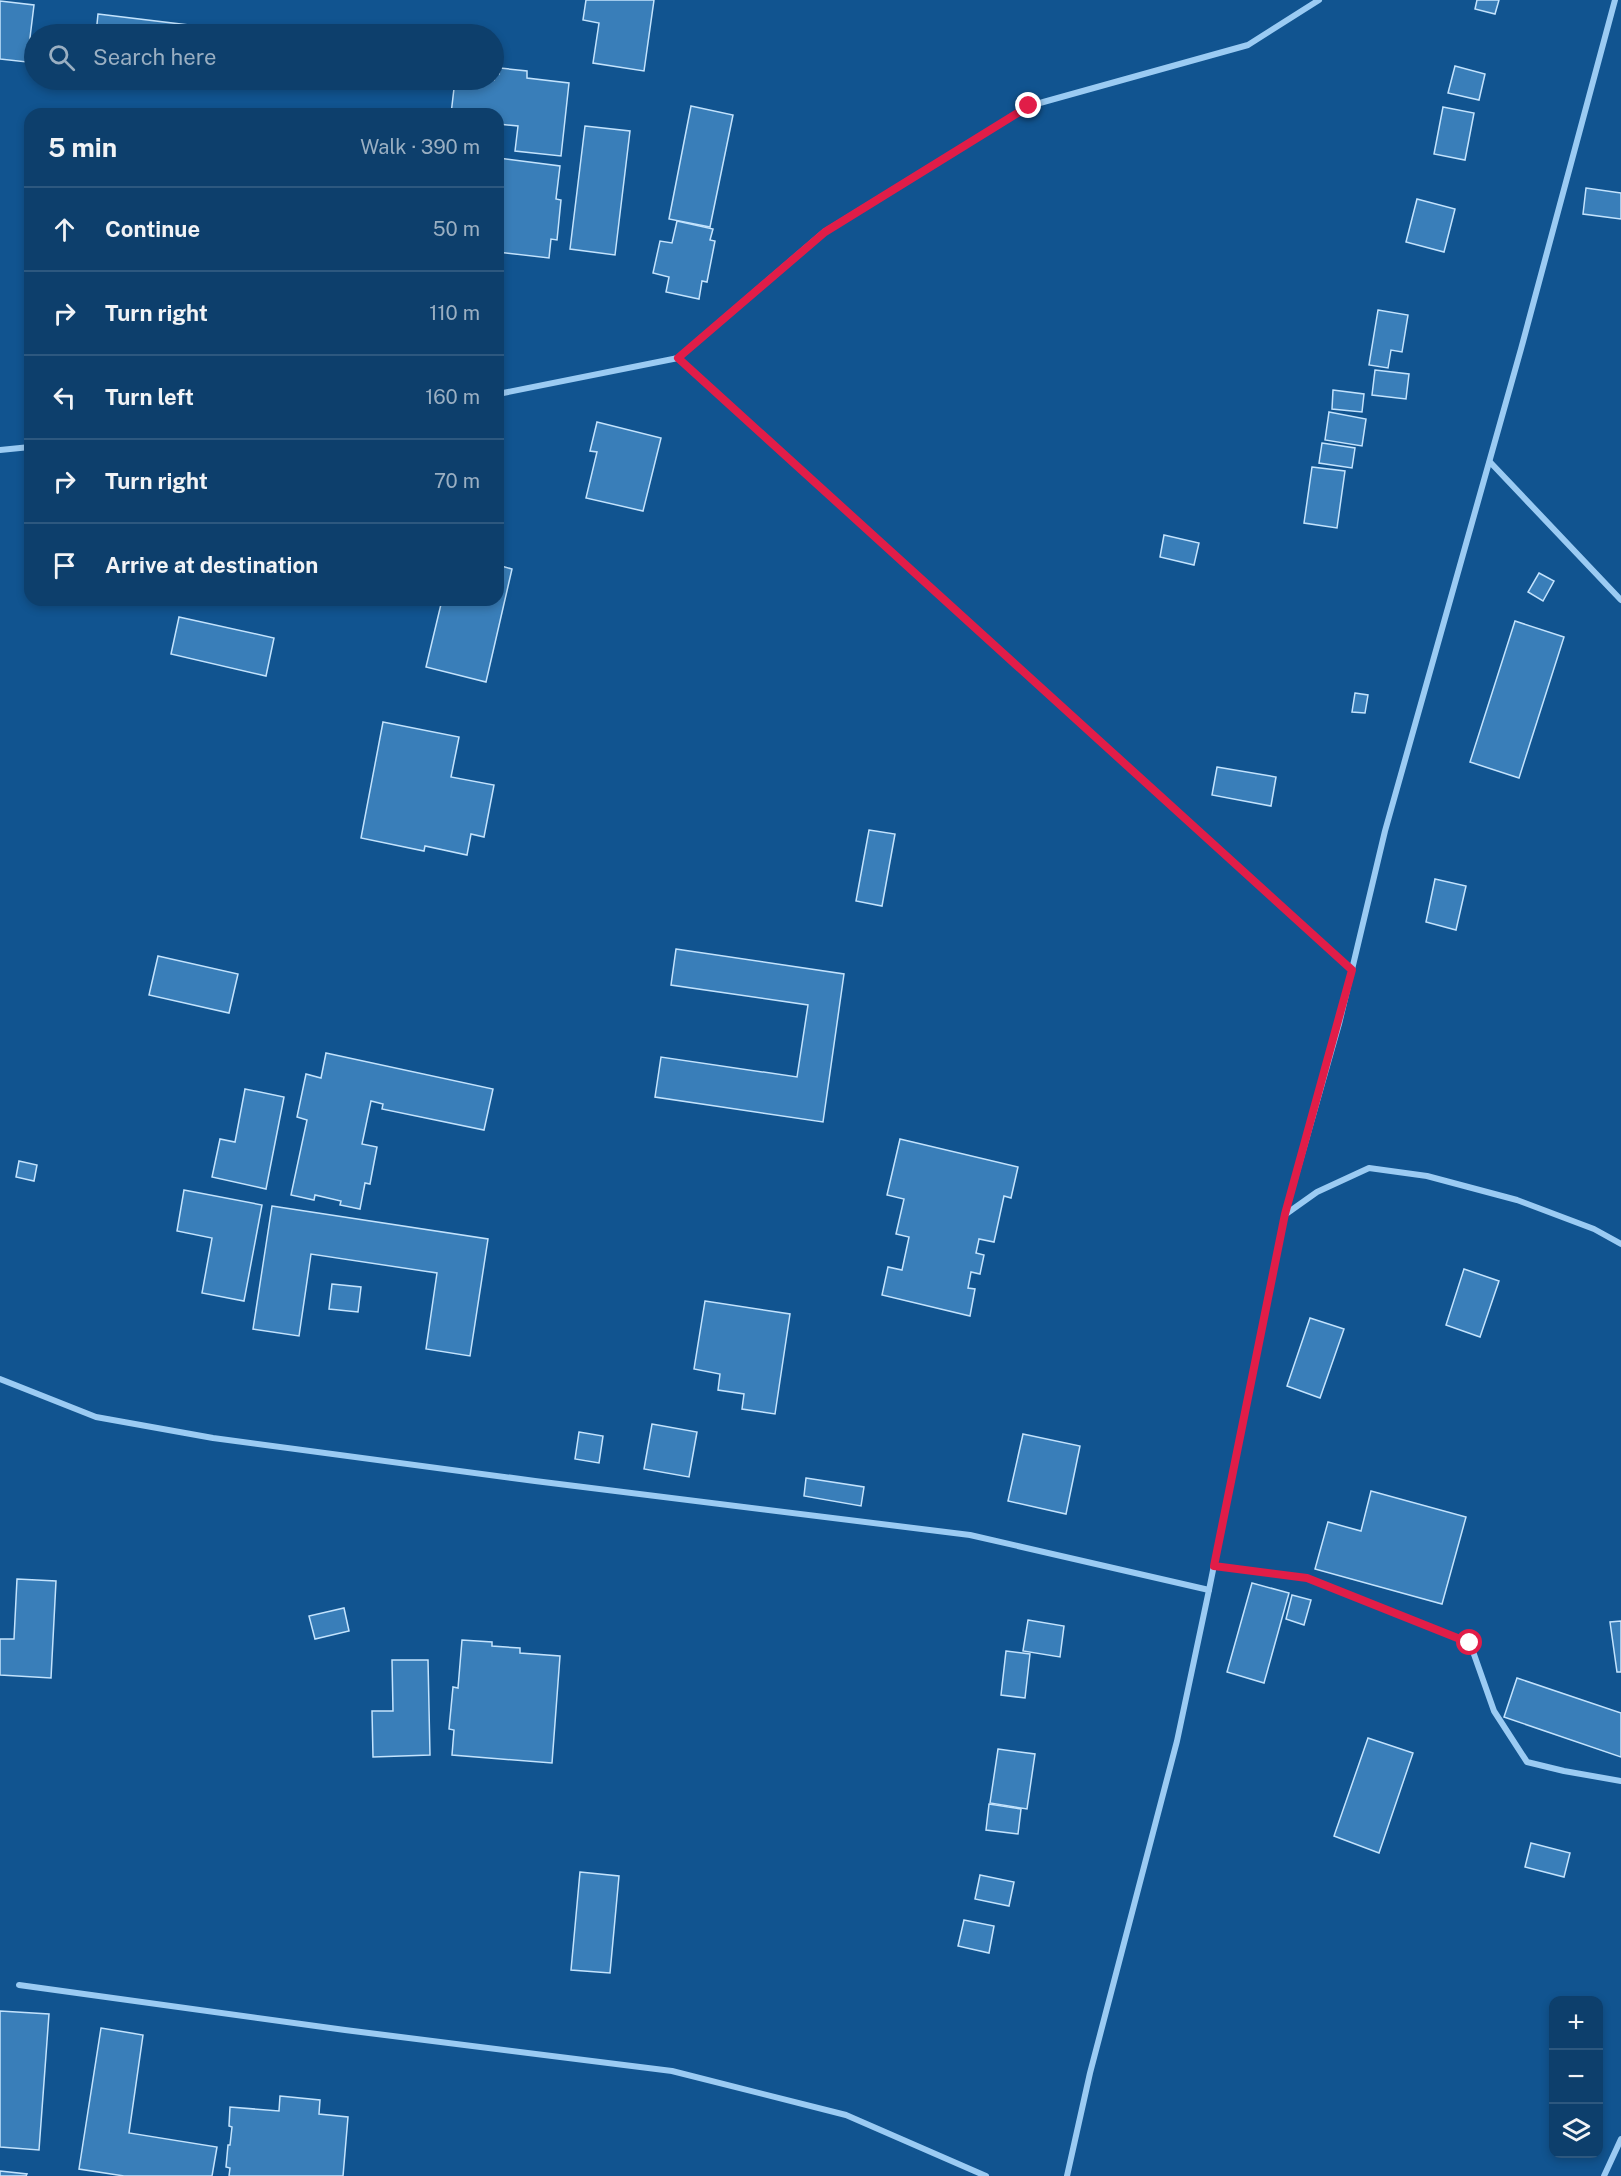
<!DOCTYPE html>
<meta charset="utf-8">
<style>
:root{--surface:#0d3f6c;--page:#164672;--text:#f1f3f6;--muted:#9aafc2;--line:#2d587f}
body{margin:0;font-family:"Public Sans",sans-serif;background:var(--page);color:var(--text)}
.controls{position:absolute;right:18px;bottom:18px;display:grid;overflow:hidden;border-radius:12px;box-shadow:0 3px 9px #0003}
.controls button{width:54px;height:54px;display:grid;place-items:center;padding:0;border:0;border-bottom:2px solid var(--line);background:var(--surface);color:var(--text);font:30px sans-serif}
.stop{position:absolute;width:18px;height:18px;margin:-14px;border:4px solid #e11d48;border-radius:50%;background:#fff}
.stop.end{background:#e11d48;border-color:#fff;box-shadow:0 2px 6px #0008}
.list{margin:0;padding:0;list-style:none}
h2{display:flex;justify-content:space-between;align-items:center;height:78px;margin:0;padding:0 24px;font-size:26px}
h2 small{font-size:20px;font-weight:400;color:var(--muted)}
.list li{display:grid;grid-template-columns:39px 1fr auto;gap:18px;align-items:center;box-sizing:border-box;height:84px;padding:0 24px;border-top:2px solid var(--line)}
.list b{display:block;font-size:22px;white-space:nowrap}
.list em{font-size:20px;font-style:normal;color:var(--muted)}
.icon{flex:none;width:33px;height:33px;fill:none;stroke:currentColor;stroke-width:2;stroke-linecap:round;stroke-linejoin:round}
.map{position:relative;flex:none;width:1621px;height:2176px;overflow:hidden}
.search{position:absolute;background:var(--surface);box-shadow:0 3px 9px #0003;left:24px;top:24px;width:480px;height:66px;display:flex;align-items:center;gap:15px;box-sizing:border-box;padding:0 21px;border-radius:33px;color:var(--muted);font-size:22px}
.panel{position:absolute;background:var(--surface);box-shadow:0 3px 9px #0003;left:24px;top:108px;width:480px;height:498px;border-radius:18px}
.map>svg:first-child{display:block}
.building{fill:#397eb9;stroke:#c3e3fd;stroke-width:1.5}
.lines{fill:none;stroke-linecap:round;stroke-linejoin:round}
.street{stroke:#9bcbf3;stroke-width:6}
.route{stroke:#e11d48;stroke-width:8}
</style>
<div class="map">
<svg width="1621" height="2176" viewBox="0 0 1621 2176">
<rect width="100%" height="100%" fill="#115490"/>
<!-- building -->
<g class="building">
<path d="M 586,0 L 654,0 L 644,71 L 593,63 L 599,23 L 583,20 Z"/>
<path d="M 1477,0 L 1499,0 L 1495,14 L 1475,9 Z"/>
<path d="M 0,1 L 34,5 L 27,62 L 0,59 Z"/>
<path d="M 98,14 L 205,27 L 204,34 L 96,34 Z"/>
<path d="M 1455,66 L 1485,74 L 1479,100 L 1448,93 Z"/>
<path d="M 500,68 L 527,71 L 527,78 L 569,83 L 561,156 L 515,151 L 518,126 L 498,124 L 498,114 L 451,114 L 455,80 L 494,80 L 494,74 L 499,74 Z"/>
<path d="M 691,106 L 733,115 L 710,227 L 669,219 Z"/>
<path d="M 1443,107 L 1474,113 L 1465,160 L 1434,154 Z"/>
<path d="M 585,126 L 630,131 L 615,255 L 570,249 Z"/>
<path d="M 498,158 L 560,166 L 556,199 L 561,200 L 557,240 L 551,239 L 549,258 L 498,252 Z"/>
<path d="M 1586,188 L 1621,193 L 1621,219 L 1583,214 Z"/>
<path d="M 1417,199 L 1455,209 L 1444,252 L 1406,242 Z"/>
<path d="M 677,221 L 713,229 L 710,240 L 715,241 L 707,282 L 702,281 L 699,299 L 666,292 L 669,277 L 653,273 L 660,241 L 672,243 Z"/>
<path d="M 1378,310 L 1408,315 L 1402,352 L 1391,350 L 1388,368 L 1369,365 Z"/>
<path d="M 1375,370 L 1409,374 L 1406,399 L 1372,395 Z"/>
<path d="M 1333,390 L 1364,394 L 1362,412 L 1332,409 Z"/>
<path d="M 1329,412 L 1366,419 L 1362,446 L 1325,440 Z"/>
<path d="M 597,422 L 661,438 L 643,511 L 586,498 L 597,452 L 590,451 Z"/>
<path d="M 1322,443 L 1355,448 L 1352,468 L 1319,463 Z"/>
<path d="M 1312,467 L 1345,471 L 1337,528 L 1304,523 Z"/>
<path d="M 1164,535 L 1199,543 L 1194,565 L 1160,557 Z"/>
<path d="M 498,565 L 512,569 L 486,682 L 426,667 L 442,600 L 498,600 Z"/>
<path d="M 1539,573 L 1554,581 L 1543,601 L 1528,592 Z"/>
<path d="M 179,617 L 274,638 L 266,676 L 171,654 Z"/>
<path d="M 1515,621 L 1564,637 L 1519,778 L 1470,762 Z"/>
<path d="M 1355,693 L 1368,695 L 1365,713 L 1352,712 Z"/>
<path d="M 383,722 L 459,737 L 451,777 L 494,785 L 484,837 L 471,834 L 467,855 L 425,846 L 424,851 L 361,838 Z"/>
<path d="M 1217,767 L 1276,777 L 1271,806 L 1212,795 Z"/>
<path d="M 869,830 L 895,834 L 882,906 L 856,901 Z"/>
<path d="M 1435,879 L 1466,886 L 1456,930 L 1426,922 Z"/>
<path d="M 676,949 L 844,974 L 823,1122 L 655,1097 L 661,1057 L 797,1077 L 808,1005 L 671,985 Z"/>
<path d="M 158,956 L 238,974 L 229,1013 L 149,995 Z"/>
<path d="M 326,1053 L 493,1089 L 484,1130 L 382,1109 L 383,1104 L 371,1101 L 362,1144 L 377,1147 L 370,1184 L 365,1183 L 360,1209 L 340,1205 L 341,1201 L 315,1195 L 314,1200 L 291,1195 L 307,1120 L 297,1117 L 306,1074 L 321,1078 Z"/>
<path d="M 245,1089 L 284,1097 L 266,1189 L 212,1177 L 220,1139 L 235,1142 Z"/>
<path d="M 900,1139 L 1018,1167 L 1011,1198 L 1004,1196 L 994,1242 L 979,1239 L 976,1253 L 984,1255 L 980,1274 L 971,1272 L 968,1288 L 975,1289 L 970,1316 L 882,1295 L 888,1267 L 902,1270 L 909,1237 L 896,1234 L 904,1199 L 887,1195 Z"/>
<path d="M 19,1161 L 37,1165 L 34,1181 L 16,1177 Z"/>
<path d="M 184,1190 L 262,1205 L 244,1301 L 202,1293 L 212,1238 L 177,1231 Z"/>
<path d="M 272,1206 L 488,1239 L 470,1356 L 426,1349 L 437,1273 L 311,1254 L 299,1336 L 253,1329 Z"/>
<path d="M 1464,1269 L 1499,1281 L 1480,1337 L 1446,1325 Z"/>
<path d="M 332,1284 L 361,1287 L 358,1312 L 329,1309 Z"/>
<path d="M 705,1301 L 790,1314 L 775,1414 L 742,1409 L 744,1394 L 718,1390 L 720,1374 L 694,1369 Z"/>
<path d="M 1310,1318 L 1344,1329 L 1320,1398 L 1287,1386 Z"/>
<path d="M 652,1424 L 697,1432 L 689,1477 L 644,1469 Z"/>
<path d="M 579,1432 L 603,1436 L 599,1463 L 575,1459 Z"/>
<path d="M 1023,1434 L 1080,1446 L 1066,1514 L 1008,1501 Z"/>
<path d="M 806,1478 L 864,1487 L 861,1506 L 804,1496 Z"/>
<path d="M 1371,1491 L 1466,1517 L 1442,1604 L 1315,1569 L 1328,1522 L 1361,1531 Z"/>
<path d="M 17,1579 L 56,1581 L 51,1678 L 0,1675 L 0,1639 L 14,1639 Z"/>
<path d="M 1252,1583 L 1289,1593 L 1264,1683 L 1227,1672 Z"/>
<path d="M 1292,1595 L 1311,1600 L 1304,1625 L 1286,1619 Z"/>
<path d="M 344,1608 L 349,1631 L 315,1639 L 309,1616 Z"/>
<path d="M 1028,1620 L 1064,1626 L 1060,1657 L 1023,1651 Z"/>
<path d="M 1621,1621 L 1621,1672 L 1617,1672 L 1610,1622 Z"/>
<path d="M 462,1640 L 492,1642 L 492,1646 L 520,1648 L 520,1653 L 560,1656 L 552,1763 L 452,1755 L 454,1730 L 449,1729 L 453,1687 L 458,1688 Z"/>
<path d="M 1006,1651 L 1030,1654 L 1025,1698 L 1001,1695 Z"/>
<path d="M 392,1660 L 428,1660 L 430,1755 L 373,1757 L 372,1711 L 393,1711 Z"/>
<path d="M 1517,1678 L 1621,1713 L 1621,1757 L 1504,1717 Z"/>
<path d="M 1368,1738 L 1413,1753 L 1379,1853 L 1334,1836 Z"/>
<path d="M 998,1749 L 1035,1754 L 1027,1809 L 990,1803 Z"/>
<path d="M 989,1804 L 1021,1809 L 1018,1834 L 986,1830 Z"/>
<path d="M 1531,1843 L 1570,1853 L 1564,1877 L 1525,1867 Z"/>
<path d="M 580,1872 L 619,1876 L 610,1973 L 571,1970 Z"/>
<path d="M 980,1875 L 1014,1882 L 1009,1906 L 975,1899 Z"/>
<path d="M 964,1920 L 994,1926 L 989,1953 L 958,1946 Z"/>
<path d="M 0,2011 L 49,2014 L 39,2150 L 0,2147 Z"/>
<path d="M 101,2028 L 143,2035 L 129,2133 L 217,2147 L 212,2176 L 124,2176 L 79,2169 Z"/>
<path d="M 280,2096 L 320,2100 L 319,2114 L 348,2117 L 343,2176 L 229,2176 L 230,2168 L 226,2167 L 228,2145 L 230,2145 L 232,2127 L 229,2126 L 230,2107 L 279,2111 Z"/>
<path d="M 0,2171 L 27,2174 L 26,2176 L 0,2176 Z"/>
</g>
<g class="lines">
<!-- street -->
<g class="street">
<path d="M 678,358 L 1352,970"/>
<path d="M 498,394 L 678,358 L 824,232 L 1029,106 L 1248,45 L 1319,0"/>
<path d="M 0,450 L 30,447"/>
<path d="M 1490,462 L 1621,600"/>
<path d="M 1286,1214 L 1317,1192 L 1369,1168 L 1427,1176 L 1517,1200 L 1594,1229 L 1621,1244"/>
<path d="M 0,1379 L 96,1417 L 213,1438 L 535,1481 L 970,1535 L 1209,1590"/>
<path d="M 1214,1566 L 1307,1578 L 1470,1643 L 1494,1711 L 1527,1762 L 1564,1771 L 1621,1781"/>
<path d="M 19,1985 L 345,2030 L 672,2071 L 846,2115 L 986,2176"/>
<path d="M 1067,2176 L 1090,2073 L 1177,1741 L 1209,1590 L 1285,1214 L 1339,1024 L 1385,831 L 1521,349 L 1615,0"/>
<path d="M 1604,2176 L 1621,2139"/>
</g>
</g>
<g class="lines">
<!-- route -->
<path class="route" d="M 1029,106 L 825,232 L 678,358 L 1352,970 L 1285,1214 L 1214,1566 L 1307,1578 L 1470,1643"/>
</g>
</svg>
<div class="controls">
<button>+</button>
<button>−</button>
<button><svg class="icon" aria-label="layers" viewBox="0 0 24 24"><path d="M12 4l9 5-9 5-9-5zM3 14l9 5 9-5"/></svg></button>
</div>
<div class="stop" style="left:1470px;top:1643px"></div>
<div class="stop end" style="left:1029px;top:106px"></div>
<div class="search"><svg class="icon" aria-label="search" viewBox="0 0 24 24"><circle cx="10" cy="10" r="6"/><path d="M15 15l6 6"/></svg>Search here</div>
<section class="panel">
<h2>5 min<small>Walk · 390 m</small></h2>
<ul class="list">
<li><svg class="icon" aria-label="ahead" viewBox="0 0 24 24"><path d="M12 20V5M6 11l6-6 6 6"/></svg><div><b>Continue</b></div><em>50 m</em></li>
<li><svg class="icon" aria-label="right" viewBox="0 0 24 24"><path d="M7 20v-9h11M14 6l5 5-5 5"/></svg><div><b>Turn right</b></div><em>110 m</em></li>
<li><svg class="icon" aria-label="left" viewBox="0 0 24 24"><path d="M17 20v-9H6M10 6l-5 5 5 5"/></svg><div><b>Turn left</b></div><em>160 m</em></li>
<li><svg class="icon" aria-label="right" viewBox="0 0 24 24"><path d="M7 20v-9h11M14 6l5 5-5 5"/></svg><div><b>Turn right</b></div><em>70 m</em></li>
<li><svg class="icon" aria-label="arrive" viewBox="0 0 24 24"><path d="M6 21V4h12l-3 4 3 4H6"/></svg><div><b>Arrive at destination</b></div></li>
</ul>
</section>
</div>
